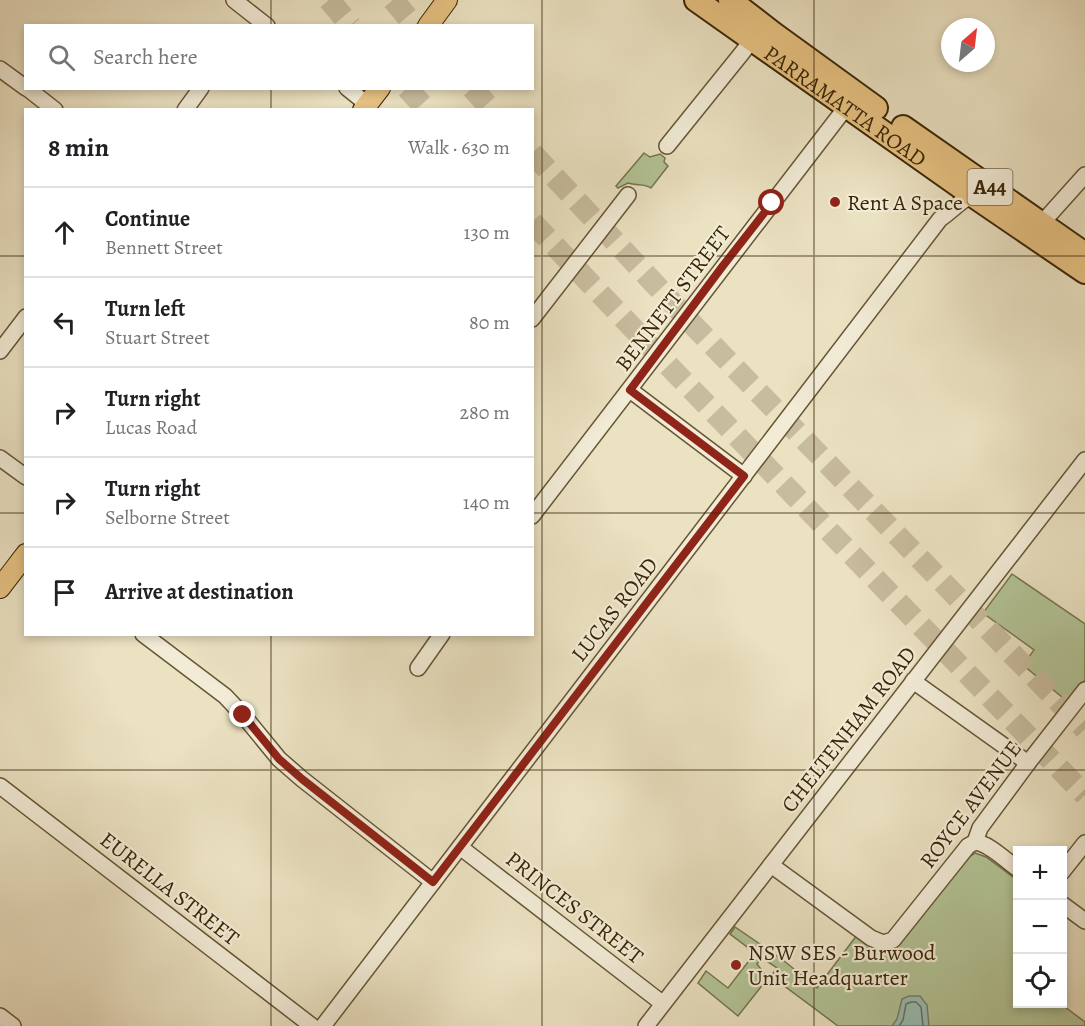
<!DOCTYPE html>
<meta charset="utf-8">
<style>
:root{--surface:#fff;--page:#f6f6f6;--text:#202124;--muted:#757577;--line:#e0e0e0}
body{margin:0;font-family:Alegreya,serif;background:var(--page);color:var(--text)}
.controls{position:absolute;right:18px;bottom:18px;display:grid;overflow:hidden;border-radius:0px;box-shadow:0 3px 9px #0003}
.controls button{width:54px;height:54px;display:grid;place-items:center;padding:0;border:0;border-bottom:2px solid var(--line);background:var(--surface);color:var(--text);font:30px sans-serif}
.compass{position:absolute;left:941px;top:18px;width:54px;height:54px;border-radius:50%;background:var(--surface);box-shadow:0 3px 9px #0003;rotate:28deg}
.stop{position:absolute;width:18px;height:18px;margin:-14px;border:4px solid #8f2418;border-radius:50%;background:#fff}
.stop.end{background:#8f2418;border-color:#fff;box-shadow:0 2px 6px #0008}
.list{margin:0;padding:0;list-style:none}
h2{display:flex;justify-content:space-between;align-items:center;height:78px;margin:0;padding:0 24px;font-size:26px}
h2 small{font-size:20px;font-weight:400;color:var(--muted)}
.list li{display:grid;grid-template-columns:39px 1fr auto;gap:18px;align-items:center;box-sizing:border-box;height:90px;padding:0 24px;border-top:2px solid var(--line)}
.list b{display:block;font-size:22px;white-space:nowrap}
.list p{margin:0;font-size:20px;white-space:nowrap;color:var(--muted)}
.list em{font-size:20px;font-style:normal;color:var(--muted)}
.icon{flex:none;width:33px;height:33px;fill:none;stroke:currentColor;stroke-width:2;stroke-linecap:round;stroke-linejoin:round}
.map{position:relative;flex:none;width:1085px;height:1026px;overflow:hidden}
.search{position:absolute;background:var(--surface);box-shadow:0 3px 9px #0003;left:24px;top:24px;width:510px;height:66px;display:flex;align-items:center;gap:15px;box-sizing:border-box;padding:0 21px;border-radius:0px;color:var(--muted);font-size:22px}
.panel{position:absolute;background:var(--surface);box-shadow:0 3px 9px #0003;left:24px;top:108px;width:510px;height:528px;border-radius:0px}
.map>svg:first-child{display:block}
.green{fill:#b3c496;stroke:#76754e;stroke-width:1.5}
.water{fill:#98beb3;stroke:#72816e;stroke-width:1.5}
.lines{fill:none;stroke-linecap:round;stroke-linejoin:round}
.shore{stroke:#68725d;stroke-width:1.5}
.highway-tunnel{stroke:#c7bc9d;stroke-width:22;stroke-dasharray:22 11;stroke-linecap:butt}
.minor-casing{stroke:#665536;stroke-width:18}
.major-casing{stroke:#392607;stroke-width:22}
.highway-casing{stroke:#392607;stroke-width:26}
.minor{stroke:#f2ecd7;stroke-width:15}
.major{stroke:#e6c181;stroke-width:20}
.highway{stroke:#e6c181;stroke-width:22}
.route{stroke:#8f2418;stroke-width:8}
.grid{fill:none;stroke:#392607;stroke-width:1.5;stroke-opacity:0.55}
.poi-dot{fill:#8f2418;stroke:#f2ecd7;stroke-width:2}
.labels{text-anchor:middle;stroke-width:4.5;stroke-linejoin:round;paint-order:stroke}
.shield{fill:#f2ecd7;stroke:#706145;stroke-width:1.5}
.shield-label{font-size:21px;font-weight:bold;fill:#392607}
.street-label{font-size:22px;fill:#392607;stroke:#f2ecd7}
.poi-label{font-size:22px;fill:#392607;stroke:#f2ecd7;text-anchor:start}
</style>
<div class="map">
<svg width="1085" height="1026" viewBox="0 0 1085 1026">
<rect width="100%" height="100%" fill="#ebe2c2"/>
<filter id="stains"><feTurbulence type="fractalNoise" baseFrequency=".00333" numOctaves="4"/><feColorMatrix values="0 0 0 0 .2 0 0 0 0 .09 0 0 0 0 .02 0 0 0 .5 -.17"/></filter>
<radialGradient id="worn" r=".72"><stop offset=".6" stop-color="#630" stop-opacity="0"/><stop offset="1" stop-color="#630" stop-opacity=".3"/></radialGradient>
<!-- green -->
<g class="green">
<path d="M 644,153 L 650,157 L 660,154 L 665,158 L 664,162 L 668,166 L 651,188 C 645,183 636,186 628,183 L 618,188 L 616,186 Z"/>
<path d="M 1012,574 L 1085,624 L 1085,680 L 1068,702 L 1023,665 L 1034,650 L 983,613 Z"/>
<path d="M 975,853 L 986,857 L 1017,880 L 1018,1004 L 1061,1004 L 1085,1022 L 1085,1026 L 838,1026 L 771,976 L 777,968 L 762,958 L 757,964 L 768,978 L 738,1016 L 698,983 L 706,971 L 728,988 L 755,953 L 730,934 L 735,927 L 783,960 L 817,988 L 857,935 C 874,948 878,954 899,945 L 967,858 Z"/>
</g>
<!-- water -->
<path class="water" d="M 909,996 L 920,996 L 927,1005 L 929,1026 L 892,1026 L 897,1019 L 902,999 Z"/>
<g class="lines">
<!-- shore -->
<path class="shore" d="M 899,1026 L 903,1020 L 906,1004 L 911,1002 L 916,1002 L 921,1007 L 923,1026"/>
<!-- highway-tunnel -->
<g class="highway-tunnel">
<path d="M 329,0 L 351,26"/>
<path d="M 393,0 L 415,26"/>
<path d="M 407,88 L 427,110"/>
<path d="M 472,88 L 492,110"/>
<path d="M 532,153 L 696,328 L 1085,729"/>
<path d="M 532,222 L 665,362 L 1085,795"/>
</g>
<defs>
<g id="minor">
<path d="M 234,0 L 267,26"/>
<path d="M 0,69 L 26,88"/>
<path d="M 27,88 L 55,110"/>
<path d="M 347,88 L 367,104"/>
<path d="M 185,110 L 201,88"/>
<path d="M 667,146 L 742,53 L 757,33"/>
<path d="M 1042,223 L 1085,175"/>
<path d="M 532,319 L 628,195"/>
<path d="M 0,351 L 26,317"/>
<path d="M 630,390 L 744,476"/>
<path d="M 0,458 L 26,477"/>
<path d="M 532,516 L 847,106"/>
<path d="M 143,634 L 225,696 L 243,715 L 279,759 L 302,779 L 433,882"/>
<path d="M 418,668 L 442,634"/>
<path d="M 913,681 L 1028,763"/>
<path d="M 0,786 L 312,1026"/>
<path d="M 975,842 C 989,843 1006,861 1018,869"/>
<path d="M 460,847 L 662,1003"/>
<path d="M 771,865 L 871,938 L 883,943 L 893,940 L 968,846 L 975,842 L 980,828 L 1028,763 L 1085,690"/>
<path d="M 1062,872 L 1085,843"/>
<path d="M 1062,904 L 1085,921"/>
<path d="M 0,1016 L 13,1026"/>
<path d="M 323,1026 L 940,219 C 952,211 960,201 972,195"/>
<path d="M 646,1026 L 1085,460"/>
</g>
<g id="major">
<path d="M 428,26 L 447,0"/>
<path d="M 363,110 L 380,88"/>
<path d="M 0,588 L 26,554"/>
</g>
<g id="highway">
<path id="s1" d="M 696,0 L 972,195 L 1085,272"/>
<path d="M 730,0 L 774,34 L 876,108"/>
<path d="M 903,127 L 1085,254"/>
</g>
</defs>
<!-- minor casing -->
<use href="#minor" class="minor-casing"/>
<!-- major casing -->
<use href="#major" class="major-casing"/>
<!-- highway casing -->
<use href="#highway" class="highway-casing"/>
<!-- minor -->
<use href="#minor" class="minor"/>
<!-- major -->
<use href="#major" class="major"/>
<!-- highway -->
<use href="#highway" class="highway"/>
</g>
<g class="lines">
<!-- route -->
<path class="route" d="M 243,715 L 279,759 L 302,779 L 433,882 L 744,476 L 630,390 L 722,267 L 772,203"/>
</g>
<!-- grid -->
<path class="grid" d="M 271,0 L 271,26M 542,0 L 542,1026M 814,0 L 814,1026M 271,88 L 271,110M 0,256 L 26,256M 532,256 L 1085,256M 0,513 L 26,513M 532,513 L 1085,513M 271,634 L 271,1026M 0,770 L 1085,770"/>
<!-- markers -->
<g class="poi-dot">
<circle cx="835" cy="202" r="6"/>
<circle cx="736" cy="965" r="6"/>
</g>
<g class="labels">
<!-- shield labels -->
<rect class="shield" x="967.5" y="169" width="45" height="36" rx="4.5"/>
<g class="shield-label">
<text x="990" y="194">A44</text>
</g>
<!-- street labels -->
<g class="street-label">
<text dy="8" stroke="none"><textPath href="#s1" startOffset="183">PARRAMATTA ROAD</textPath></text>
<text transform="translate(672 298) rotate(-53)" y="8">BENNETT STREET</text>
<text transform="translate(614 609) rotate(-52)" y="8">LUCAS ROAD</text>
<text transform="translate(848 729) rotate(-52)" y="8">CHELTENHAM ROAD</text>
<text transform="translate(970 804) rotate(-53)" y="8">ROYCE AVENUE</text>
<text transform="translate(170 888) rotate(38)" y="8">EURELLA STREET</text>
<text transform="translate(575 907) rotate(38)" y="8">PRINCES STREET</text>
</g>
<!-- poi labels -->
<g class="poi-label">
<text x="847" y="210">Rent A Space</text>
<text x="748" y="960">NSW SES - Burwood<tspan x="748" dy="25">Unit Headquarter</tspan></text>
</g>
</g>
<rect width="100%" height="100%" filter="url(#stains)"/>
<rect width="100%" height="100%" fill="url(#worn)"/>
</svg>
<div class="controls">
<button>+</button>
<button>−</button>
<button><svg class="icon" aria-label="locate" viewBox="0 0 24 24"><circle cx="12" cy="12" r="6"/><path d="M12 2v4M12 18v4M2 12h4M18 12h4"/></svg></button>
</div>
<svg class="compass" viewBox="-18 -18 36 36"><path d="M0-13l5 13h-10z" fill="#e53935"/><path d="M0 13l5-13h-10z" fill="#757577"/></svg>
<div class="stop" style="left:772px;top:203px"></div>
<div class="stop end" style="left:243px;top:715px"></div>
<div class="search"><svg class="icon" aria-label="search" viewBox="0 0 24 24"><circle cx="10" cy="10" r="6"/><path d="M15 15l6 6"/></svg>Search here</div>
<section class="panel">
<h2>8 min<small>Walk · 630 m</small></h2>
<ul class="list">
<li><svg class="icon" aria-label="ahead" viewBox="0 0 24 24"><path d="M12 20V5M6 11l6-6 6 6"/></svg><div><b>Continue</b><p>Bennett Street</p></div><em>130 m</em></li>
<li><svg class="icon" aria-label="left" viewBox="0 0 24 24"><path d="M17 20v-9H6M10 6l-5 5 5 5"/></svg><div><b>Turn left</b><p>Stuart Street</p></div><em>80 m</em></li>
<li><svg class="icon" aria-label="right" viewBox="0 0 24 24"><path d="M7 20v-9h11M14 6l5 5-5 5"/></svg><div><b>Turn right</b><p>Lucas Road</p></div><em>280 m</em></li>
<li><svg class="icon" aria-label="right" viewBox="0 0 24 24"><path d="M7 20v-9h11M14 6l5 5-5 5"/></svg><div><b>Turn right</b><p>Selborne Street</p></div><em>140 m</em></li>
<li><svg class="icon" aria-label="arrive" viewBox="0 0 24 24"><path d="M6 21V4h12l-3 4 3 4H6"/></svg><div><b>Arrive at destination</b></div></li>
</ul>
</section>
</div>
